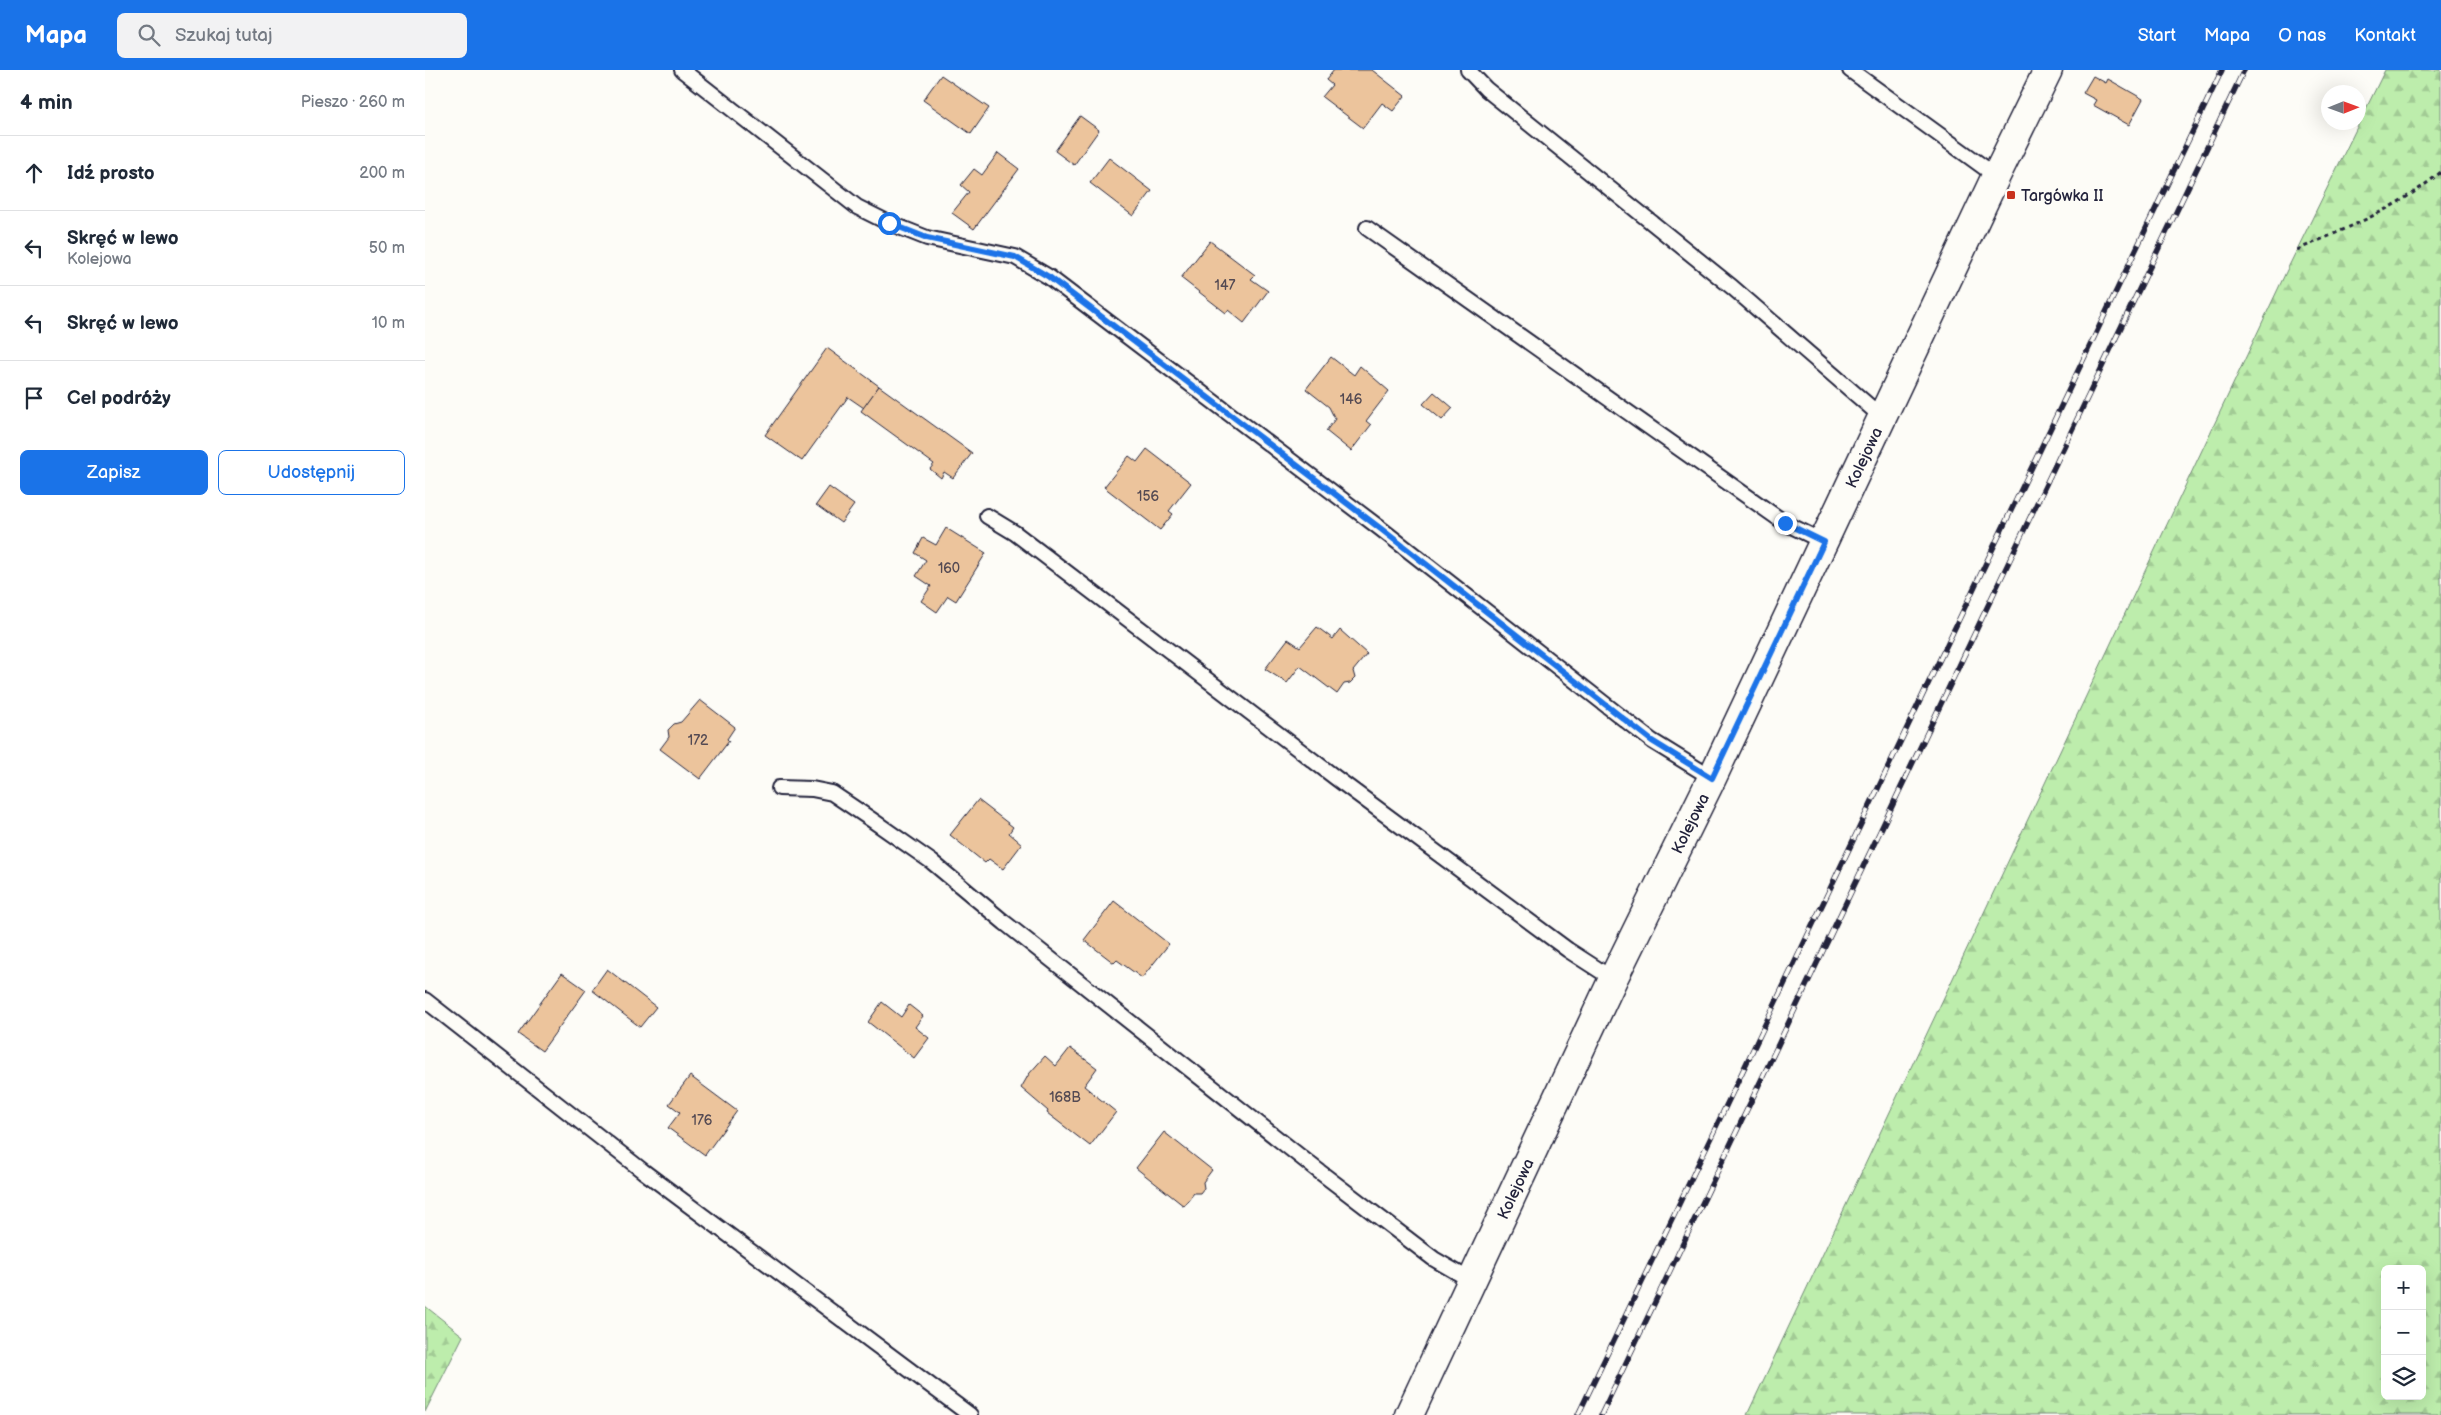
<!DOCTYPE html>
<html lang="pl">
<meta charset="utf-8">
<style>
:root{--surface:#fff;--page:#f2f2f3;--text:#1f2937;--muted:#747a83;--line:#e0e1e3;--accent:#1a73e8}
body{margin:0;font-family:"Balsamiq Sans",sans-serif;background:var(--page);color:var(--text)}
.controls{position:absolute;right:15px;bottom:15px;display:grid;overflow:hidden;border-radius:8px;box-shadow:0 5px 20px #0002}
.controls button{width:45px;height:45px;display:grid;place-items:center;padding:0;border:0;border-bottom:1px solid var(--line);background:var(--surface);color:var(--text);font:25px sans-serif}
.compass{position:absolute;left:1896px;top:15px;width:45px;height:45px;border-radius:50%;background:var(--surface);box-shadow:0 5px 20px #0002;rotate:89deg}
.stop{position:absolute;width:15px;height:15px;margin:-11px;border:4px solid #1a73e8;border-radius:50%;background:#fff}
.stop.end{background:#1a73e8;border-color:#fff;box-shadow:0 1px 5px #0008}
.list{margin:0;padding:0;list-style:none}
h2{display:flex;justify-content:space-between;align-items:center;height:65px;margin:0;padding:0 20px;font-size:21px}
h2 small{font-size:16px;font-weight:400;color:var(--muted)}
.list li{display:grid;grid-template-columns:32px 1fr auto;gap:15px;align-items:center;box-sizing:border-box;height:75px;padding:0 20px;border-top:1px solid var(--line)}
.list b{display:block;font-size:19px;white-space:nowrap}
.list p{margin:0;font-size:16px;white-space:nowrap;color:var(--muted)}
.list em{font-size:16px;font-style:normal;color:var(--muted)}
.actions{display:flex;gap:10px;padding:15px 20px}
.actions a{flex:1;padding:11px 0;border:1px solid var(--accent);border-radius:8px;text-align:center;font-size:18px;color:var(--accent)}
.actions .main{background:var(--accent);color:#fff}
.icon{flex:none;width:28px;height:28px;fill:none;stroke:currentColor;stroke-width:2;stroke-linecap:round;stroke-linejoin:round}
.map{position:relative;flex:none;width:2016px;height:1345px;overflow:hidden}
header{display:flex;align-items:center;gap:30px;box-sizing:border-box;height:70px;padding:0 25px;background:var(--accent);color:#fff}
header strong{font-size:24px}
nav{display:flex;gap:28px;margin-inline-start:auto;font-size:18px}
.search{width:350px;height:45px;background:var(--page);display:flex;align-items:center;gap:12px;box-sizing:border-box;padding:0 18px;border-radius:8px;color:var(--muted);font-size:19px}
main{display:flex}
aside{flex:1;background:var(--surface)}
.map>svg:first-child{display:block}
.forest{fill:url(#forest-firs);stroke:#708874;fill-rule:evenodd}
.building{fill:#ecc49c;stroke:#22223b}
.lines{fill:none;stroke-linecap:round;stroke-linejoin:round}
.service-casing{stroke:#22223b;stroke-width:18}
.minor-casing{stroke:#22223b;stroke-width:31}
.path{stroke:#22223b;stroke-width:3;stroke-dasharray:4 4;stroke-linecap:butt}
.service{stroke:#fdfcf7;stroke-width:14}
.minor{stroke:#fdfcf7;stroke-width:28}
.rail-casing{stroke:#22223b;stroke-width:5.5}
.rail{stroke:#fdfcf7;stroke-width:4;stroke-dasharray:11;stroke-linecap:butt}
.route{stroke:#1a73e8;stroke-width:6}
.poi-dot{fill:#c8321e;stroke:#fdfcf7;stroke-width:2}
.labels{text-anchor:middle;stroke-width:4;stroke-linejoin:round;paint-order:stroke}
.number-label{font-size:14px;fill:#544a53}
.poi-label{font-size:16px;fill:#22223b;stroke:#fdfcf7;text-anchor:start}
.street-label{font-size:16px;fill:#22223b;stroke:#fdfcf7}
</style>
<header>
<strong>Mapa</strong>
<div class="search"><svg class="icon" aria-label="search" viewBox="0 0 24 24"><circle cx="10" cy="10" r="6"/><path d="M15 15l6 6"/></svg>Szukaj tutaj</div>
<nav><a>Start</a><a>Mapa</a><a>O nas</a><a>Kontakt</a></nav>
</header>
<main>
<aside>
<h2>4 min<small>Pieszo · 260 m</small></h2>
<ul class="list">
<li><svg class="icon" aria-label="ahead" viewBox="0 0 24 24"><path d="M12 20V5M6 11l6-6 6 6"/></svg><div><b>Idź prosto</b></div><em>200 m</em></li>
<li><svg class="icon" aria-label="left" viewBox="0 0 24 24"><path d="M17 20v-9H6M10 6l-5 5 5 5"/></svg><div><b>Skręć w lewo</b><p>Kolejowa</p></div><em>50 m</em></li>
<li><svg class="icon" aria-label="left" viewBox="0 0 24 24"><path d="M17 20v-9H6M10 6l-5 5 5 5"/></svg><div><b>Skręć w lewo</b></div><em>10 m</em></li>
<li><svg class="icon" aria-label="arrive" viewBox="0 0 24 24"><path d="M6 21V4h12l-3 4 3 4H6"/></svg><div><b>Cel podróży</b></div></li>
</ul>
<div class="actions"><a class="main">Zapisz</a><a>Udostępnij</a></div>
</aside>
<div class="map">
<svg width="2016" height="1345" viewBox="0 0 2016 1345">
<defs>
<pattern id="forest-firs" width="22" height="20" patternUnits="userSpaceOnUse" patternTransform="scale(1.25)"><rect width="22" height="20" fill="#bdedac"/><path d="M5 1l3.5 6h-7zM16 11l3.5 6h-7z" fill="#a2cb95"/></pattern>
</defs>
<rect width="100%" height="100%" fill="#fdfcf7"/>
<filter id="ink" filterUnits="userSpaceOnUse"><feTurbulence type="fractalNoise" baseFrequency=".02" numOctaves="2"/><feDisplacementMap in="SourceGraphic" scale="10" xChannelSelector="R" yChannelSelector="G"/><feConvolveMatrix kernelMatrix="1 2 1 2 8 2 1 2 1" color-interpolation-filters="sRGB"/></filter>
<g filter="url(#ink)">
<!-- forest -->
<g class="forest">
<path d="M 1960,0 L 2016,0 L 2016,1345 L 1322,1345 L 1862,200 ZM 1960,1199 L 1997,1199 L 1997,1326 L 1960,1326 Z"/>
<path d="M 0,1236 L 38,1266 L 0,1342 Z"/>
</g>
<!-- building -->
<g class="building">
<path d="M 909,0 L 947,0 L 980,26 L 968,41 L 957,33 L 938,58 L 897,27 L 907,15 L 901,10 Z"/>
<path d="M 516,5 L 564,38 L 546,64 L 498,30 Z"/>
<path d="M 1668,6 L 1681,13 L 1683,9 L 1718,29 L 1704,55 L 1668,35 L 1671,30 L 1658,23 Z"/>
<path d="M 655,46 L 674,60 L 649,95 L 630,81 Z"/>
<path d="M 573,83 L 594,99 L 549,159 L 527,143 L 544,122 L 536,115 L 549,99 L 557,105 Z"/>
<path d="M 684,88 L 727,121 L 708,146 L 665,113 Z"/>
<path d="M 785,171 L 830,205 L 826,209 L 843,221 L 819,253 L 803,240 L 801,243 L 756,208 Z"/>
<path d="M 402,278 L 454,316 L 439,338 L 423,327 L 377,391 L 340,365 Z"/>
<path d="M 906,287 L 929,305 L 935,296 L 964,321 L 941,351 L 946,355 L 926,381 L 901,361 L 910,349 L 904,337 L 881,319 Z"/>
<path d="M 454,316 L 547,383 L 528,408 L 519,402 L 516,408 L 505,399 L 509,394 L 436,341 Z"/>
<path d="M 1009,322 L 1028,338 L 1017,350 L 998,334 Z"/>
<path d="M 722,379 L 766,413 L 744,441 L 748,444 L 735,460 L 679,417 L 704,386 L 712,392 Z"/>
<path d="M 404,417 L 429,435 L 416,453 L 391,435 Z"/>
<path d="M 521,458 L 561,483 L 531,531 L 523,526 L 512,542 L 496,531 L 506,516 L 491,506 L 501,490 L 490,483 L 498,468 L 511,475 Z"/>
<path d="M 892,557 L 908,569 L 915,560 L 942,584 L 928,601 L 930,608 L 925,613 L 919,614 L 912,624 L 875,596 L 862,613 L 840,599 L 863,569 L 875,577 Z"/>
<path d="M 275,630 L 310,657 L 302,669 L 304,671 L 275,709 L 235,679 L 244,667 L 243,660 L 249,654 L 256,652 Z"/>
<path d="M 553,730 L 588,757 L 584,763 L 597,774 L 578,799 L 564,789 L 560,793 L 525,765 Z"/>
<path d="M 689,831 L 744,874 L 717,908 L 692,890 L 689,893 L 659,870 Z"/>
<path d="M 182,899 L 231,937 L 215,957 L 167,920 Z"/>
<path d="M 137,903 L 161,920 L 117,981 L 93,964 Z"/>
<path d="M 457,932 L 476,947 L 484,935 L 498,946 L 490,957 L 504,968 L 489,988 L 443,952 Z"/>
<path d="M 645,978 L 672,998 L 659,1016 L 691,1042 L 665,1076 L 622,1043 L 623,1041 L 596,1018 L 604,1004 L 620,986 L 631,996 Z"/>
<path d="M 265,1006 L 312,1041 L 280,1085 L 243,1058 L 255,1042 L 244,1034 Z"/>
<path d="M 739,1062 L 787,1100 L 778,1112 L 779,1118 L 775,1123 L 769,1123 L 759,1136 L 711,1098 Z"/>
</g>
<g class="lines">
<defs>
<g id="service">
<path d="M 257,0 L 432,137 L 464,153 L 502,168 L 590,187 L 624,207 L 956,459 L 1227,671 L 1287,708"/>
<path d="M 1043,0 L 1061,19 L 1307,217 L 1458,348"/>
<path d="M 1425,0 L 1571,106"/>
<path d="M 942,158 L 1360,453 L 1399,472"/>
<path d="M 562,446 L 590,463 L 911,708 L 1143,880 L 1188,909"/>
<path d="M 354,718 L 387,719 L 407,723 L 447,750 L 507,792 L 580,853 L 891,1099 L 1009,1189 L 1047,1211"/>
<path d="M 0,930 L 218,1101 L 545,1345"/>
</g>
<g id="minor">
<path id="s1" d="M 984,1345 L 1188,909 L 1287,708 L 1571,106 L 1623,0"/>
</g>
</defs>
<!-- service casing -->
<use href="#service" class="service-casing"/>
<!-- minor casing -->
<use href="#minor" class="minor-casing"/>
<!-- path -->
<path class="path" d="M 1872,180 C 1926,156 1970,140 2016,102"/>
<!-- service -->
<use href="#service" class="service"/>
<!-- minor -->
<use href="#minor" class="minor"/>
<defs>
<g id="rail">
<path d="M 1153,1345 L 1797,0"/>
<path d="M 1176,1345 L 1819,0"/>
</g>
</defs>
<!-- rail casing -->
<use href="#rail" class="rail-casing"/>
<!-- rail -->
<use href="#rail" class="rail"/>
</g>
</g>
<g class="lines" filter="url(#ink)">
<!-- route -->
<path class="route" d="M 464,153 L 502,168 L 590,187 L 624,207 L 956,459 L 1227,671 L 1287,708 L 1399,472 L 1360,453"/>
</g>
<!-- markers -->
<rect class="poi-dot" x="1581" y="120" width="10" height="10" rx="2.5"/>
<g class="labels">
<!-- number labels -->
<g class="number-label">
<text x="800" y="220">147</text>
<text x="926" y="334">146</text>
<text x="723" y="431">156</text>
<text x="524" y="503">160</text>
<text x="273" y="675">172</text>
<text x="640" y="1032">168B</text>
<text x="277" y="1055">176</text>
</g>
<!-- poi labels -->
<g class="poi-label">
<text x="1596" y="131">Targówka II</text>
</g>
<!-- street labels -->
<g class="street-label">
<text dy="6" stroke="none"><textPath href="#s1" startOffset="1060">Kolejowa</textPath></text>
<text dy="6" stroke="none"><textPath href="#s1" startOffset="655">Kolejowa</textPath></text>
<text dy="6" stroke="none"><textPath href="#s1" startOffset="250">Kolejowa</textPath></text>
</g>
</g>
</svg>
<div class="controls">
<button>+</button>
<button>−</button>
<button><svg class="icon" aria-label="layers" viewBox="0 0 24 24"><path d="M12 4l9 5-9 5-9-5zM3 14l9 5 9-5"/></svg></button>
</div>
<svg class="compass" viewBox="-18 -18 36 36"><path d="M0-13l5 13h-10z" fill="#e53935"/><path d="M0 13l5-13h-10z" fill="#747a83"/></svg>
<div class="stop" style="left:464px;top:153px"></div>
<div class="stop end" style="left:1360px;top:453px"></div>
</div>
</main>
